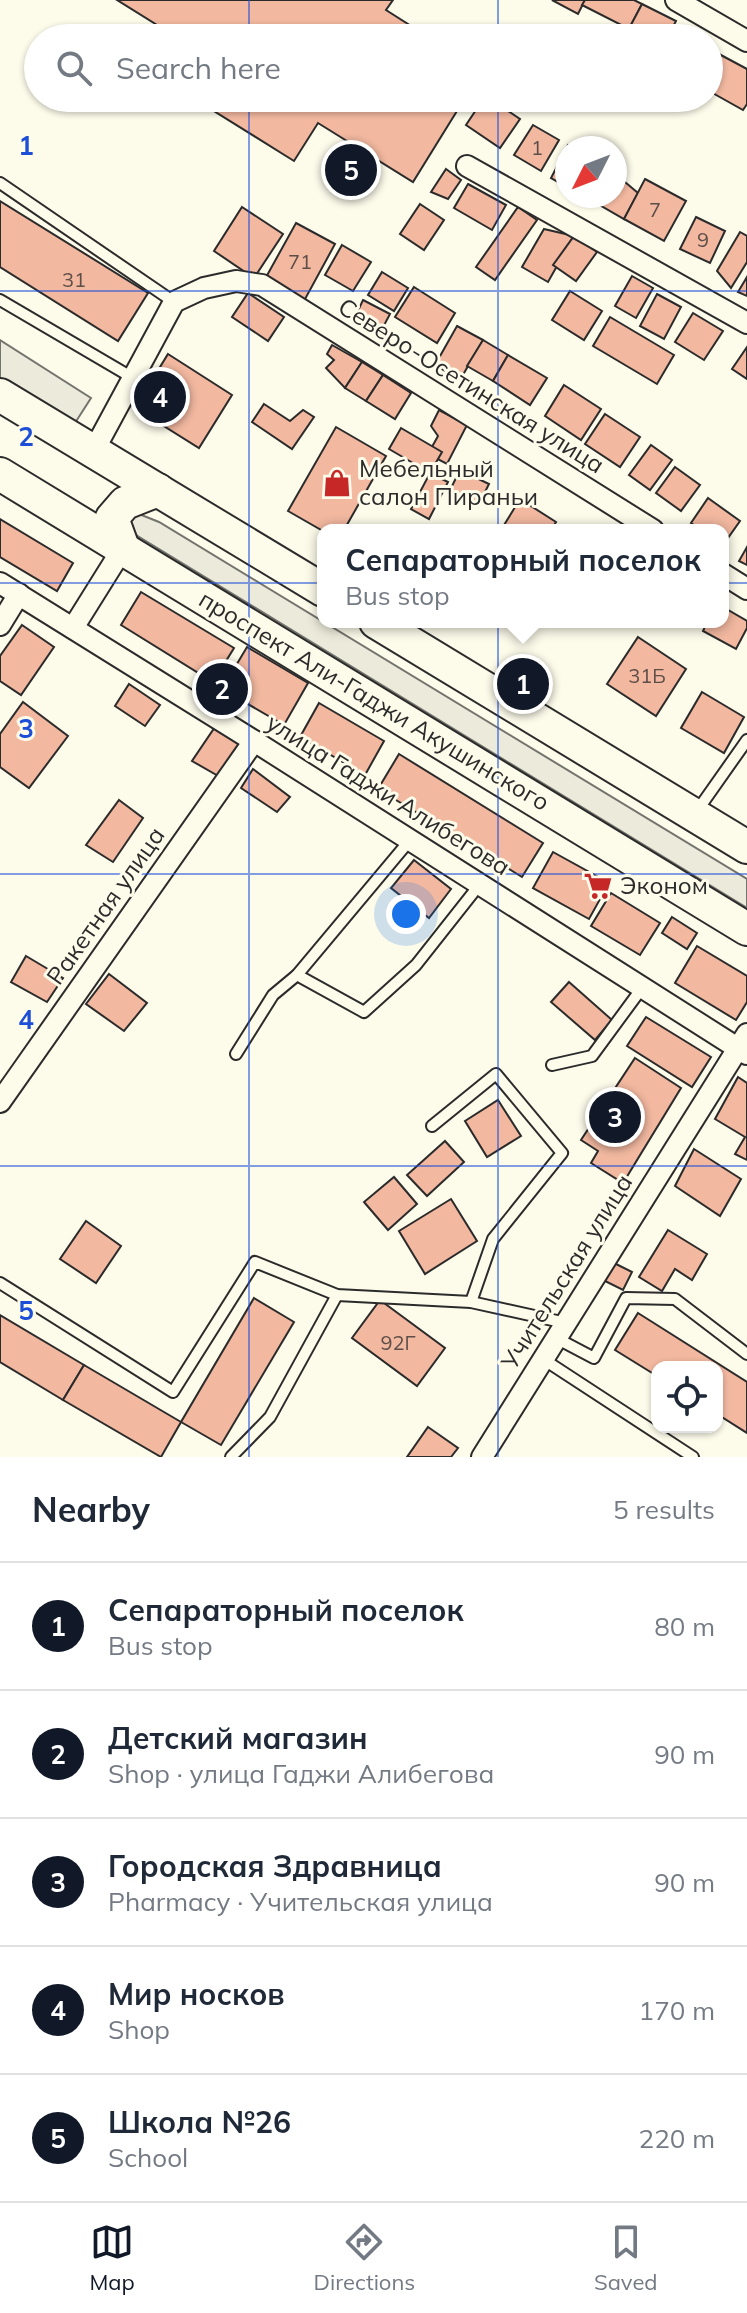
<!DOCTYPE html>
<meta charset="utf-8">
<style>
:root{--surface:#fff;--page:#f2f2f3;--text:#1f2937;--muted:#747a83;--line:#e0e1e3;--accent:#111827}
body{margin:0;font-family:Mulish,sans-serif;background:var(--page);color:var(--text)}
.controls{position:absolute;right:24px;bottom:24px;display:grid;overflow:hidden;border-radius:16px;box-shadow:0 2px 6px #0004}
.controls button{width:72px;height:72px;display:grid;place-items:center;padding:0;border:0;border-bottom:2px solid var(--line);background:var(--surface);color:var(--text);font:40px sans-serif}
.compass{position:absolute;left:555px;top:136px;width:72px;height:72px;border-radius:50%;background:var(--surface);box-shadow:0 2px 6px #0004;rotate:228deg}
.you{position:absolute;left:406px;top:914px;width:28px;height:28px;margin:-20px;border:6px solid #fff;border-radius:50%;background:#1a73e8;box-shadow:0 0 0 12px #1a73e833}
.badge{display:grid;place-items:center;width:52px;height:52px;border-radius:50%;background:var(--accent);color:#fff;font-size:26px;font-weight:700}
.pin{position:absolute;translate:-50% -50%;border:4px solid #fff;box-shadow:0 2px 8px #0006}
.popup{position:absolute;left:317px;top:524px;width:412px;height:104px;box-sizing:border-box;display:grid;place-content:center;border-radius:16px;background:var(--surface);filter:drop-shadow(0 2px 6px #0005);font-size:26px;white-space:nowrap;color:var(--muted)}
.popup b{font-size:30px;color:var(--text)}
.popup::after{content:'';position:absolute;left:50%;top:100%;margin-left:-16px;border:16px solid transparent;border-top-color:var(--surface)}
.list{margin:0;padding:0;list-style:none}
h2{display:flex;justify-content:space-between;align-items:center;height:104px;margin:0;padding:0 32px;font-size:34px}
h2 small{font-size:26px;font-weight:400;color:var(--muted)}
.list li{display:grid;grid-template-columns:52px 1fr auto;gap:24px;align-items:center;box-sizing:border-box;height:128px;padding:0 32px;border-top:2px solid var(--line)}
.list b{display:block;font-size:30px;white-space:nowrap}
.list p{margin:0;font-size:26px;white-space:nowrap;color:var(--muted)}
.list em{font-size:26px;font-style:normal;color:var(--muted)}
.icon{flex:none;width:44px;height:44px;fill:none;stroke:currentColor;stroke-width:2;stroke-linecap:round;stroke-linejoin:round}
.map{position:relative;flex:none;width:747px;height:1457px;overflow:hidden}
.search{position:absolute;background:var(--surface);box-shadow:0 2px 6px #0004;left:24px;right:24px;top:24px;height:88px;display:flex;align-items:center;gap:20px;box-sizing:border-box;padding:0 28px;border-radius:44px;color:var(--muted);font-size:30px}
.sheet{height:744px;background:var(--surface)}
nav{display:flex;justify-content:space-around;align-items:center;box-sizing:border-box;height:112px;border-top:2px solid var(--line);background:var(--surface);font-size:22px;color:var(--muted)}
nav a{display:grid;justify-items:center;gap:4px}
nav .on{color:var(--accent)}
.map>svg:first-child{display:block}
.green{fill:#ecebdb;stroke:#74746e;stroke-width:2}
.building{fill:#f2b8a0;stroke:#2b2b2b;stroke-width:2}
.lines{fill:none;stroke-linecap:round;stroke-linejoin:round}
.lane-casing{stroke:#2b2b2b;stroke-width:14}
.street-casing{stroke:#2b2b2b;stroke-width:24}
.primary-casing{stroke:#2b2b2b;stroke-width:36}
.lane{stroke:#fdfbea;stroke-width:10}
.street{stroke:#fdfbea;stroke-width:20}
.primary{stroke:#fdfbea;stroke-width:32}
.grid{fill:none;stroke:#1d4ed8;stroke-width:2;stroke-opacity:0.55}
.labels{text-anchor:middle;stroke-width:6;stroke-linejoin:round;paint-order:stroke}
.number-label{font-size:20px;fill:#5d4e48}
.street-label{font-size:24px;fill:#2b2b2b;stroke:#fdfbea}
.poi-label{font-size:24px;fill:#2b2b2b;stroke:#fdfbea;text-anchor:start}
.grid-label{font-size:26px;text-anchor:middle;font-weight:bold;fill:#1d4ed8;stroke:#fdfbea;stroke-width:6;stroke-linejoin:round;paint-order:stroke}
</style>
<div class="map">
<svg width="747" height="1457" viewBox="0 0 747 1457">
<rect width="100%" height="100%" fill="#fdfbea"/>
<!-- green -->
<g class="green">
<path d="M 0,340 L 91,398 L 75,423 L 0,379 Z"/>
<path d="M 139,514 L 159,522 L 747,879 L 747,908 L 136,535 L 130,531 L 128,520 Z"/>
</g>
<!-- building -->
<g class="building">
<path d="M 117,0 L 393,0 L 386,10 L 430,38 L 178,38 Z"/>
<path d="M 552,0 L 585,0 L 578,14 Z"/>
<path d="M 585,0 L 634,0 L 642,4 L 629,29 L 582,5 Z"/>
<path d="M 642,4 L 676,21 L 667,38 L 624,38 Z"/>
<path d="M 679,30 L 693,38 L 674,38 Z"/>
<path d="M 709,48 L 719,54 L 709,71 Z"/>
<path d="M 719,54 L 747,69 L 747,104 L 743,110 L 709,91 L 709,73 Z"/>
<path d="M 193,98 L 465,98 L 413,182 L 318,123 L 294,161 Z"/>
<path d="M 484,98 L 489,98 L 520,119 L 500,148 L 466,125 Z"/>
<path d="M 533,125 L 559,140 L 541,171 L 514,155 Z"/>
<path d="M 568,145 L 575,148 L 567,148 L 567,187 L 551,178 Z"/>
<path d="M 615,164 L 619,177 L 638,193 L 624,219 L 584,196 L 615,196 Z"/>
<path d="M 446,169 L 461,180 L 448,199 L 431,192 Z"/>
<path d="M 645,179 L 686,201 L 664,241 L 624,219 Z"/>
<path d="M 468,184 L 506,205 L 492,230 L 454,208 Z"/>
<path d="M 0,201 L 148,293 L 118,341 L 0,267 Z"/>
<path d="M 420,204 L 444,220 L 424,250 L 400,234 Z"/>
<path d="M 242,207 L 283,234 L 254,278 L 214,251 Z"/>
<path d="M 518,207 L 537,220 L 495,280 L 476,267 Z"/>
<path d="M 696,217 L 725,231 L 710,263 L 680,249 Z"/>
<path d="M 296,223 L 335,244 L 304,301 L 265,279 Z"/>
<path d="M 544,229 L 574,236 L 548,282 L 522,267 Z"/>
<path d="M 740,232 L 747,236 L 747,262 L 731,288 L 717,271 Z"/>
<path d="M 574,236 L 597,252 L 576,281 L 553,265 Z"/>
<path d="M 342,245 L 371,262 L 353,291 L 325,275 Z"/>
<path d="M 382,272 L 408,288 L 394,311 L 368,295 Z"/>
<path d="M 632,276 L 653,288 L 636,318 L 615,306 Z"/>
<path d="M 747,277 L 747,296 L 738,292 Z"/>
<path d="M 414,287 L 455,313 L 437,343 L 395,317 Z"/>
<path d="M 570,291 L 602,311 L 584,340 L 552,320 Z"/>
<path d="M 248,293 L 284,317 L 268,341 L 232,317 Z"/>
<path d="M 657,294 L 681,307 L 664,339 L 640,326 Z"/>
<path d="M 363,300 L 390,314 L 380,333 L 354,319 Z"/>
<path d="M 693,313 L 723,331 L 704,360 L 675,342 Z"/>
<path d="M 610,317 L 674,355 L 657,384 L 593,346 Z"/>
<path d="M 457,326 L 483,340 L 460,380 L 435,365 Z"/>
<path d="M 483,340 L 508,355 L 493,381 L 467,366 Z"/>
<path d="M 332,345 L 362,362 L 345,388 L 326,368 L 334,360 L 327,354 Z"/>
<path d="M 747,347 L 747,379 L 732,369 Z"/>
<path d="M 168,354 L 232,395 L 199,448 L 135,408 Z"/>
<path d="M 508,355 L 547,378 L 530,405 L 493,381 Z"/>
<path d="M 362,362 L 383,375 L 366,401 L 345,388 Z"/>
<path d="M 383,375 L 411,393 L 395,419 L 366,401 Z"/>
<path d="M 564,385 L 601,409 L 581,440 L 545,416 Z"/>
<path d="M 264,404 L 290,421 L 303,410 L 314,417 L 292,449 L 252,422 Z"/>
<path d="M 439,410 L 467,425 L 447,464 L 428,454 L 438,436 L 431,426 Z"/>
<path d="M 605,414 L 640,437 L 620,467 L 585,444 Z"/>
<path d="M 336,427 L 386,456 L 344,530 L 323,531 L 288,511 Z"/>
<path d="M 401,428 L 442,452 L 430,473 L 389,449 Z"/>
<path d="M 651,445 L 672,460 L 650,490 L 629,475 Z"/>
<path d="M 675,467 L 700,485 L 681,511 L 656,493 Z"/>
<path d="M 460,470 L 489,484 L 478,506 L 449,492 Z"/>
<path d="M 430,473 L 448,482 L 429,519 L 411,509 Z"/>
<path d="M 708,498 L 740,521 L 723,545 L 723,530 L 701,530 L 691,523 Z"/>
<path d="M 520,499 L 556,522 L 551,530 L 501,530 Z"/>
<path d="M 0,519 L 73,563 L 57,591 L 0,557 Z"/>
<path d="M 747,547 L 747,565 L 739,561 Z"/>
<path d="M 141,592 L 234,648 L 213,682 L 121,625 Z"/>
<path d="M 723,607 L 747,621 L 747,628 L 736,649 L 703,631 L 707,622 L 723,622 Z"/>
<path d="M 22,625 L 54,647 L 21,695 L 0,681 L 0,656 Z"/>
<path d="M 638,637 L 686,669 L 656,716 L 607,684 Z"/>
<path d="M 247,647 L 308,683 L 284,725 L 222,689 Z"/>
<path d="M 129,684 L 160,705 L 145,726 L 115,706 Z"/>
<path d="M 702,692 L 744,717 L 724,753 L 681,728 Z"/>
<path d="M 23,702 L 68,736 L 29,788 L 0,767 L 0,734 Z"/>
<path d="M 319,703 L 384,741 L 365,775 L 300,737 Z"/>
<path d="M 215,727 L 242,746 L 220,777 L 192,761 Z"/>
<path d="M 399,754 L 543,843 L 522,877 L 378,789 Z"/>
<path d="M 253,769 L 290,797 L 277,812 L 241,788 Z"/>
<path d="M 119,800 L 143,818 L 113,862 L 86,845 Z"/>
<path d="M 553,852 L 609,883 L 589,919 L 533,888 Z"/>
<path d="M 414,860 L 451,889 L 429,918 L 391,888 Z"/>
<path d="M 611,893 L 660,923 L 640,955 L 591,926 Z"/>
<path d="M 672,917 L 697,933 L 687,949 L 662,933 Z"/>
<path d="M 697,946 L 747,976 L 747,1002 L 736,1020 L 675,983 Z"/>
<path d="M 26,956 L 63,978 L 47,1002 L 11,982 Z"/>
<path d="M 109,974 L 147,1003 L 124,1031 L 86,1004 Z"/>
<path d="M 569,982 L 612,1020 L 595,1040 L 551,1002 Z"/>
<path d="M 646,1017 L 711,1057 L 692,1087 L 627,1046 Z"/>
<path d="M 635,1058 L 681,1088 L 623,1183 L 591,1163 L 598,1151 L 581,1140 Z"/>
<path d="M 738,1077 L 747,1083 L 747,1160 L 735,1154 L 745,1137 L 715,1119 Z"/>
<path d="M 498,1100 L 521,1136 L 487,1157 L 465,1121 Z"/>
<path d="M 445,1141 L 464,1162 L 427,1196 L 407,1175 Z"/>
<path d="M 694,1149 L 741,1179 L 720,1216 L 675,1186 Z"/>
<path d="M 394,1177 L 417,1204 L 388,1230 L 364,1202 Z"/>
<path d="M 451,1199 L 477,1241 L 425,1274 L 399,1231 Z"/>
<path d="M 86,1221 L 121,1246 L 96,1283 L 60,1259 Z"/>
<path d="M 668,1230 L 707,1254 L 692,1280 L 675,1269 L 662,1291 L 639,1277 Z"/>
<path d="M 614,1263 L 632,1272 L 623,1290 L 605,1281 Z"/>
<path d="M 254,1298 L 294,1322 L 221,1445 L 181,1422 Z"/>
<path d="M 380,1300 L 445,1348 L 417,1386 L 352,1338 Z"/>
<path d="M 638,1313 L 747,1382 L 747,1433 L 717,1414 L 717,1367 L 657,1367 L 657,1376 L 615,1350 Z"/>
<path d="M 0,1315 L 84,1365 L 63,1400 L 0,1362 Z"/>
<path d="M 84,1365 L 181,1422 L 161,1457 L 63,1400 Z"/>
<path d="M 428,1427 L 458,1448 L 451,1457 L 407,1457 Z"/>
</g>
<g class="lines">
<defs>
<g id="lane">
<path d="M 0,183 L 174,302"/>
<path d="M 0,300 L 133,378"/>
<path d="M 697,811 L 747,740"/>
<path d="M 297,975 L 364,1012 L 416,965 L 480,884"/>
<path d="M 236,1054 L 273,995 L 297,975 L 410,840"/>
<path d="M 552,1065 L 592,1056 L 642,988"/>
<path d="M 432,1126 L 496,1074 L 562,1153 L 493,1239 L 471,1302"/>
<path d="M 0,1283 L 173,1392 L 255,1262 L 337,1295 L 471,1302 L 566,1323"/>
<path d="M 556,1338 L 594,1358 L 626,1298 L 675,1299 L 747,1354"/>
<path d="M 543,1359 L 693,1457"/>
<path d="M 231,1457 L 270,1417 L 337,1295"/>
</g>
<g id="street">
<path d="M 676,0 L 747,41"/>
<path d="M 467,166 L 747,323"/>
<path d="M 93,452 L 174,302 L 204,288 L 236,281 L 262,285 L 653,530"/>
<path d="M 723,574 L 747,589"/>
<path d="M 0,583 L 254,741 L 747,1054"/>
<path d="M 0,625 L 19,594"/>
<path d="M 73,628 L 123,548"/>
<path d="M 0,1102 L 254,741"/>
<path d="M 482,1457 L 747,1034"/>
</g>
<g id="primary">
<path d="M 0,395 L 323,590"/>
<path d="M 0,474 L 747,929"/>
<path d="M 123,548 L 112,518 L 125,503 L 158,490"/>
<path d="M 376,622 L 747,847"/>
</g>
</defs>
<!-- lane casing -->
<use href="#lane" class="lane-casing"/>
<!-- street casing -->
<use href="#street" class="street-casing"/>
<!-- primary casing -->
<use href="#primary" class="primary-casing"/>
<!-- lane -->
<use href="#lane" class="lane"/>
<!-- street -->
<use href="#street" class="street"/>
<!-- primary -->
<use href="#primary" class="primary"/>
</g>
<!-- grid -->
<path class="grid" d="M 249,0 L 249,38M 498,0 L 498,38M 249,98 L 249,1457M 498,98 L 498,1457M 0,291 L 747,291M 0,583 L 747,583M 0,874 L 747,874M 0,1166 L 747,1166"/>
<!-- icons -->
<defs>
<symbol id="shop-bare" viewBox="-9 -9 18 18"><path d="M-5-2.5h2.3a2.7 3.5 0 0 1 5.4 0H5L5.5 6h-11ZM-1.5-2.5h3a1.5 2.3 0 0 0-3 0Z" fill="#c62828" stroke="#fdfbea" stroke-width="2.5" paint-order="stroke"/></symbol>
<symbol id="supermarket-bare" viewBox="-9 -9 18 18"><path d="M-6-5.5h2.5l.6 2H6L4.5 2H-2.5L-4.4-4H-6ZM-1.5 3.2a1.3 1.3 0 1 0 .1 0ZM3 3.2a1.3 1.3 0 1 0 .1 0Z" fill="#c62828" stroke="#fdfbea" stroke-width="2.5" paint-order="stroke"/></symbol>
</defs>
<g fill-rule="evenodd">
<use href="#shop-bare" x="317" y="463" width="40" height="40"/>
<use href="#supermarket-bare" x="578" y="866" width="40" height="40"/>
</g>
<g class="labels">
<!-- number labels -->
<g class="number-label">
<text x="537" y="155">1</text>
<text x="655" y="217">7</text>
<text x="703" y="247">9</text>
<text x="300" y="269">71</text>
<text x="74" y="287">31</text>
<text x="647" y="683">31Б</text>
<text x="398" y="1350">92Г</text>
</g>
<!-- street labels -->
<g class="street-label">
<text transform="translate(471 386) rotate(32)" y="8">Северо-Осетинская улица</text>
<text transform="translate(374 701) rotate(31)" y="8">проспект Али-Гаджи Акушинского</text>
<text transform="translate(388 795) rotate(32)" y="8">улица Гаджи Алибегова</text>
<text transform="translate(106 906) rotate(-55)" y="8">Ракетная улица</text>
<text transform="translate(567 1272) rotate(-58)" y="8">Учительская улица</text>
</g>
<!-- poi labels -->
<g class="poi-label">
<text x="359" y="477">Мебельный<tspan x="359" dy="28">салон Пираньи</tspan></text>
<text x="620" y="894">Эконом</text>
</g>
</g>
<g class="grid-label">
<text x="26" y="155">1</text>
<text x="26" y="446">2</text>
<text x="26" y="738">3</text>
<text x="26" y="1029">4</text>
<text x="26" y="1320">5</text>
</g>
</svg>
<div class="controls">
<button><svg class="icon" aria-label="locate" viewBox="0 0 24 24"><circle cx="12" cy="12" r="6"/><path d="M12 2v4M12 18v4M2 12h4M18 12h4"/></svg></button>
</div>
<svg class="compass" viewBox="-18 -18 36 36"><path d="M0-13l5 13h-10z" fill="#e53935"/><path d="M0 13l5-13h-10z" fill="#747a83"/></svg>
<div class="you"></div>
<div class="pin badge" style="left:523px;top:684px">1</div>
<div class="popup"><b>Сепараторный поселок</b>Bus stop</div>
<div class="pin badge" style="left:222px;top:689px">2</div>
<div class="pin badge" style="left:615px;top:1117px">3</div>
<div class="pin badge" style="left:160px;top:397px">4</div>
<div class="pin badge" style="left:351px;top:170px">5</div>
<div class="search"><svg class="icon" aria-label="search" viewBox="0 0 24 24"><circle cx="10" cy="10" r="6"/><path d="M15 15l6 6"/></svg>Search here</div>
</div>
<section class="sheet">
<h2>Nearby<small>5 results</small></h2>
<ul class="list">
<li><span class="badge">1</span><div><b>Сепараторный поселок</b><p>Bus stop</p></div><em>80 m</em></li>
<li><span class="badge">2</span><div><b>Детский магазин</b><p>Shop · улица Гаджи Алибегова</p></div><em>90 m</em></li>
<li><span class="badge">3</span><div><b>Городская Здравница</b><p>Pharmacy · Учительская улица</p></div><em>90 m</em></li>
<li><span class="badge">4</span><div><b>Мир носков</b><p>Shop</p></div><em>170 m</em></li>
<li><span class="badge">5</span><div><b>Школа №26</b><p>School</p></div><em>220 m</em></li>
</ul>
</section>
<nav>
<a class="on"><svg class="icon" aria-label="map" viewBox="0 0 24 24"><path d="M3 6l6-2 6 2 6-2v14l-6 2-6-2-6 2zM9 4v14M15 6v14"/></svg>Map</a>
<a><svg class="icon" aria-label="directions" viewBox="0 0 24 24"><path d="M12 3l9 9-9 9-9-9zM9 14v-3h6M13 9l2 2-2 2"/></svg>Directions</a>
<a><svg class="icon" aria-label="saved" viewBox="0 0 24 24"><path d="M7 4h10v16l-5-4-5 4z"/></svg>Saved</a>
</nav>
